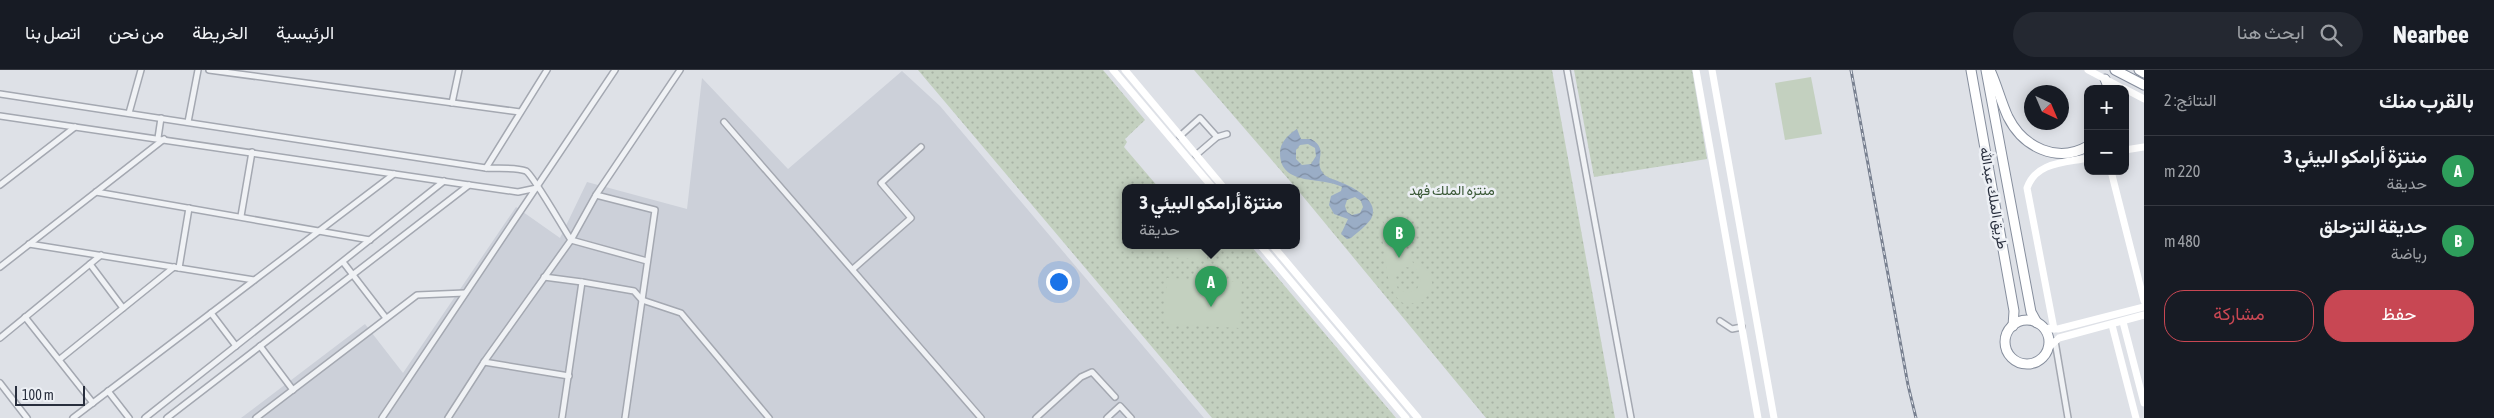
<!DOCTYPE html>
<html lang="ar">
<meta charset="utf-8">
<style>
:root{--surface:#171b24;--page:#242831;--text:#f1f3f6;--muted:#9ea1a6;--line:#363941;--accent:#c84753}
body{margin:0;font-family:"Asap Condensed",Vazirmatn,sans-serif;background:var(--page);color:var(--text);direction:rtl}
.controls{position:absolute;right:15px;top:15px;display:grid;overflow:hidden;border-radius:10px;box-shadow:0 2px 12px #0003}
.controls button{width:45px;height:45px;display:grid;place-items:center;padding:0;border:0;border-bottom:1px solid var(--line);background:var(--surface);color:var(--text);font:25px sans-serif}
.compass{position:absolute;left:2024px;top:15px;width:45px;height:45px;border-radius:50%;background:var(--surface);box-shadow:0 2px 12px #0003;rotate:136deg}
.scale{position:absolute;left:15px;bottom:12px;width:70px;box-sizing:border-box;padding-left:5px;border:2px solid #282e3d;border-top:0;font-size:14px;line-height:18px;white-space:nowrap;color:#282e3d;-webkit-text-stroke:4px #edf0f5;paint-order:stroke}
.you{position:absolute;left:1058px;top:211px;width:18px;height:18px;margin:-12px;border:4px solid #fff;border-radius:50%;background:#1a73e8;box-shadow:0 0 0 8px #1a73e833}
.badge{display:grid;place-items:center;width:32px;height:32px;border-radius:50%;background:var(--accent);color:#fff;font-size:16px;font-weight:700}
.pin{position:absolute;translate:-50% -41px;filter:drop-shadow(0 1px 2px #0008)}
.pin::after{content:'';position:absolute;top:26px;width:18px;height:15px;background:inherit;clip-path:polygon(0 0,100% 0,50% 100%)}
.popup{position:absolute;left:1122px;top:114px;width:178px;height:65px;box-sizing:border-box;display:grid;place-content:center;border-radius:10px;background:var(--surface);filter:drop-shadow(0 1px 4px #0005);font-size:16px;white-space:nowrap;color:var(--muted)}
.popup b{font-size:19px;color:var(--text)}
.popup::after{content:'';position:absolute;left:50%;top:100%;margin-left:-10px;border:10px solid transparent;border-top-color:var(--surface)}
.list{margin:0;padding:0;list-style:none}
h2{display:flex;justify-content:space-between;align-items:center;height:65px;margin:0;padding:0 20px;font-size:21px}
h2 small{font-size:16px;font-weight:400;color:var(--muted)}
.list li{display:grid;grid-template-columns:32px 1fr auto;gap:15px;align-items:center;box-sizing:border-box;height:70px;padding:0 20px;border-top:1px solid var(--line)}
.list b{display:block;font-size:19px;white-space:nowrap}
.list p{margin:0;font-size:16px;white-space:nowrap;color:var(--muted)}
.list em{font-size:16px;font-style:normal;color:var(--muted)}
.actions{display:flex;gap:10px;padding:15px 20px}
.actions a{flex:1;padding:11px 0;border:1px solid var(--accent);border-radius:20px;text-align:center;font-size:18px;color:var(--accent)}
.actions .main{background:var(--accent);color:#fff}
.icon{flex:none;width:28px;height:28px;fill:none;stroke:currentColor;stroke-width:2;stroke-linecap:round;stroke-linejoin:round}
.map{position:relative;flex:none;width:2144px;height:348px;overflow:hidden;direction:ltr}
header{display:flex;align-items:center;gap:30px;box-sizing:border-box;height:70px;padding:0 25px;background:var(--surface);border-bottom:1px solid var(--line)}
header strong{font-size:24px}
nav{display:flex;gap:28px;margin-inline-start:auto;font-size:18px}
.search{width:350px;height:45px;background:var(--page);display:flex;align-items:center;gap:12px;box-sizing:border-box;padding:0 18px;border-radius:28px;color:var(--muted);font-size:19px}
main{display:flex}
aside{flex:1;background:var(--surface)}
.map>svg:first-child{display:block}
.built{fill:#ccd0d9}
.green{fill:url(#green-dots)}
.pitch{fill:#c3d0bf;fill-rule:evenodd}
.water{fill:url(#water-waves);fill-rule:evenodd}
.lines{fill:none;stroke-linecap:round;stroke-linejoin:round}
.street-casing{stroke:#a4a8b1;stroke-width:8}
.highway-casing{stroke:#868e9d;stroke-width:11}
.street{stroke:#f0f2f5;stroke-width:5}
.secondary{stroke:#fff;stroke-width:7}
.highway{stroke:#fff;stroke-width:9}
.rail-casing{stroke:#788090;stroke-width:3}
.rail{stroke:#edf0f5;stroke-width:1;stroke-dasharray:4;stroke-linecap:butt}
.labels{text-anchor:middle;stroke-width:5;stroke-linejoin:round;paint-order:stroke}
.park-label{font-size:14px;fill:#3a5836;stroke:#edf0f5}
.street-label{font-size:14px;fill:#282e3d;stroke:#edf0f5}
</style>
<header>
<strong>Nearbee</strong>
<div class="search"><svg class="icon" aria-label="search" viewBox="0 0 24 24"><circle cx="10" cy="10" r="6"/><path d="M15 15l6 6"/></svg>ابحث هنا</div>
<nav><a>الرئيسية</a><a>الخريطة</a><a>من نحن</a><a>اتصل بنا</a></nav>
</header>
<main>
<aside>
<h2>بالقرب منك<small>النتائج: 2</small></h2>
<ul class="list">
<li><span class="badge" style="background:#2e9e5b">A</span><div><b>منتزة أرامكو البيئي 3</b><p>حديقة</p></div><em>220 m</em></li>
<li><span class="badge" style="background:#2e9e5b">B</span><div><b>حديقة التزحلق</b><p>رياضة</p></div><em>480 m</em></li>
</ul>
<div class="actions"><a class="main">حفظ</a><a>مشاركة</a></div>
</aside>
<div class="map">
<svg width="2144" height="348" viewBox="0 0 2144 348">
<defs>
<pattern id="green-dots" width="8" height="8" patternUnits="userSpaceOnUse" patternTransform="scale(1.25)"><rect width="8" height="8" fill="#c3d0bf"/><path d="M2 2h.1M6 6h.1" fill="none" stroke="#a8b3a5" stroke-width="1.8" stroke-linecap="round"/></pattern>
<pattern id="water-waves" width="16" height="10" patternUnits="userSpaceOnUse" patternTransform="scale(1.25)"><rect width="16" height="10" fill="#9aadc6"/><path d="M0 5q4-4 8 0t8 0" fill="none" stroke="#7e8da2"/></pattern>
</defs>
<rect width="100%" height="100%" fill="#dee1e7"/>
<!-- built -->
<path class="built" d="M 902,1 L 940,36 L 1204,348 L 241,348 L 365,254 L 403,303 L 516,137 L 560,168 L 587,112 L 687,139 L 702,8 L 788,99 Z"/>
<!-- green -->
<g class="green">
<path d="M 918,0 L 1103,0 L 1145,50 L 1125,69 L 1127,72 L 1124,77 L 1159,118 L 1126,118 L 1126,176 L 1251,176 L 1396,348 L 1212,348 Z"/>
<path d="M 1194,0 L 1552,0 L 1615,348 L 1486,348 L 1296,118 Z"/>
<path d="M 1574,0 L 1692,0 L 1707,89 L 1594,107 Z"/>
</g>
<!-- pitch -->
<g class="pitch">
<path d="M 1811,7 L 1822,64 L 1785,70 L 1775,13 Z"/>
<path d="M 1382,150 L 1395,180 L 1398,183 L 1410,181 L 1413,193 C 1426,196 1434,205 1432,219 L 1423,232 L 1405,234 C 1381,222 1388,176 1378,153 ZM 1406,197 L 1416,199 L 1421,210 L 1417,219 L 1407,223 L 1398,219 L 1394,210 L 1398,201 Z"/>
<path d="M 1169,176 L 1208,176 L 1207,190 L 1168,187 Z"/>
<path d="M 1167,208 L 1242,212 L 1239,258 L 1164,254 Z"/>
</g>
<!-- water -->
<path class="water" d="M 1297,59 L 1301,69 L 1311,69 C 1330,80 1313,90 1323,103 C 1326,108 1334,109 1340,112 C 1353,117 1381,131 1371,149 C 1366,156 1358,162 1351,168 L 1347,169 L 1341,164 L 1348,149 L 1334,144 L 1329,135 L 1331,126 L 1341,121 L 1342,117 C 1322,106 1280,117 1280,83 C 1280,72 1289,64 1297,59 ZM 1308,74 L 1315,78 L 1316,86 L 1311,94 L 1302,95 L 1296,89 L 1296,80 L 1300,75 ZM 1355,127 L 1361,131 L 1363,137 L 1360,143 L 1352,145 L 1347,142 L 1345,136 L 1347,130 Z"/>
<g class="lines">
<defs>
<g id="street">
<path d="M 209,0 L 520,42"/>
<path d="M 1567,0 L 1631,348"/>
<path d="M 0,24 L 486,98 C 498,99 515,97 526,101 C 533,105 563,158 571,170 L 647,191"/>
<path d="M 452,33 L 459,0"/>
<path d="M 129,43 L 141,0"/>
<path d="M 0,46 L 469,115 L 518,122 L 537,118"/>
<path d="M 188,52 L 198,0"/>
<path d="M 724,52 L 981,348"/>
<path d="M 1180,66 L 1200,48 L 1217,67"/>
<path d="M 158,68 L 161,48"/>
<path d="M 1196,85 L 1217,67 L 1227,64"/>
<path d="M 486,98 L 547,0"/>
<path d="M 0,115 L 75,57"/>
<path d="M 96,122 L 370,170"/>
<path d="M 596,125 L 655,140 L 625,348"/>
<path d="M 241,146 L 252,82"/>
<path d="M 29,174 L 254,210"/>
<path d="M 343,192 L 386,248"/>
<path d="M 90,194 L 123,238"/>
<path d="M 0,197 L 164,69"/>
<path d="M 179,198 L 189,138"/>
<path d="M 853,199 L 911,148 L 881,113 L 921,77"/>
<path d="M 544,207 L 582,212 L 562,348"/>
<path d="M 582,212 L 634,221 L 642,230 L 681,243 L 769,348"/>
<path d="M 211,243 L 236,276"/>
<path d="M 25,247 L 93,333"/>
<path d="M 1720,251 L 1732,259 L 1742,257"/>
<path d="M 0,268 L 101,185"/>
<path d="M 2055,271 L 2068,348"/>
<path d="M 260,276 L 293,320"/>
<path d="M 60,289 L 174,197"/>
<path d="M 484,292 L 569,306"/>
<path d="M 0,313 L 27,348"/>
<path d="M 108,321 L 129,348"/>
<path d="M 73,348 L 394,104"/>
<path d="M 145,348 L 444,111"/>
<path d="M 167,348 L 469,115"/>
<path d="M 256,348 L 417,225 L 465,223"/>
<path d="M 382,348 L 615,0"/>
<path d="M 448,348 L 484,292 L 571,170 L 596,125 L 680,0"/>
<path d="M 1036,348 L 1081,307 L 1092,302 L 1115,327"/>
<path d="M 1107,348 L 1120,336 L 1131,348"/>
</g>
<g id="highway">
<path d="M 1971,0 L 2014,241 L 2013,256"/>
<path d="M 1986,0 L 2031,242 L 2037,253"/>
<path d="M 1990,0 C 1997,15 2001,32 2008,47 C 2023,77 2057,94 2088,76"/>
<path d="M 2115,0 L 2144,15"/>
<path d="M 2139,0 L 2144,3"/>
<path d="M 2105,9 L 2109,19"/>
<circle cx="2027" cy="272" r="22"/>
</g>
</defs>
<!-- street casing -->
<use href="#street" class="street-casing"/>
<!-- highway casing -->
<use href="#highway" class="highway-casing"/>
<!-- street -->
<use href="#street" class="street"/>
<!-- secondary -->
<g class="secondary">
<path d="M 1113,0 L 1213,118"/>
<path d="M 1125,0 L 1224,118"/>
<path d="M 1696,0 L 1758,348"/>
<path d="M 1712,0 L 1774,348"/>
<path d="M 2088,0 L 2124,19"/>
<path d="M 2125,19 L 2144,29"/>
<path d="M 2125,80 L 2144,77"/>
<path d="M 2111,101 L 2144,231"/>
<path d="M 1261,176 L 1406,348"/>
<path d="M 1273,176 L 1418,348"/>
<path d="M 2123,252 L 2144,333"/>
<path d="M 2112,255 L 2136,348"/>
<path d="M 2044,258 L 2058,259 L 2144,237"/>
<path d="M 2054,259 L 2027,118 C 2036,92 2064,93 2088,88"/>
<path d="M 2048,278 L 2059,268 L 2144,245"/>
</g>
<!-- highway -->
<use href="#highway" class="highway"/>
<defs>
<path id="rail" d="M 1851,0 L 1908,315 L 1916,348"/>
</defs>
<!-- rail casing -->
<use href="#rail" class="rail-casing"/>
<!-- rail -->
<use href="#rail" class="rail"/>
</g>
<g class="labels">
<!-- park labels -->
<g class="park-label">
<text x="1452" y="125">منتزه الملك فهد</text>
</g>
<!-- street labels -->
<g class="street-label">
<text transform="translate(1994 128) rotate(80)" y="5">طريق الملك عبدالله</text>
</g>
</g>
</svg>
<div class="controls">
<button>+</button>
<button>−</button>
</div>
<svg class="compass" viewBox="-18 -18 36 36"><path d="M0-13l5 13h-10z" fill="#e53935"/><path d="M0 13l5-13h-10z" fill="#9ea1a6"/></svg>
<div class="scale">100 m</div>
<div class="you"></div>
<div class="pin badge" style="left:1211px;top:237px;background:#2e9e5b">A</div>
<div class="popup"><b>منتزة أرامكو البيئي 3</b>حديقة</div>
<div class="pin badge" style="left:1399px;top:188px;background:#2e9e5b">B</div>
</div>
</main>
